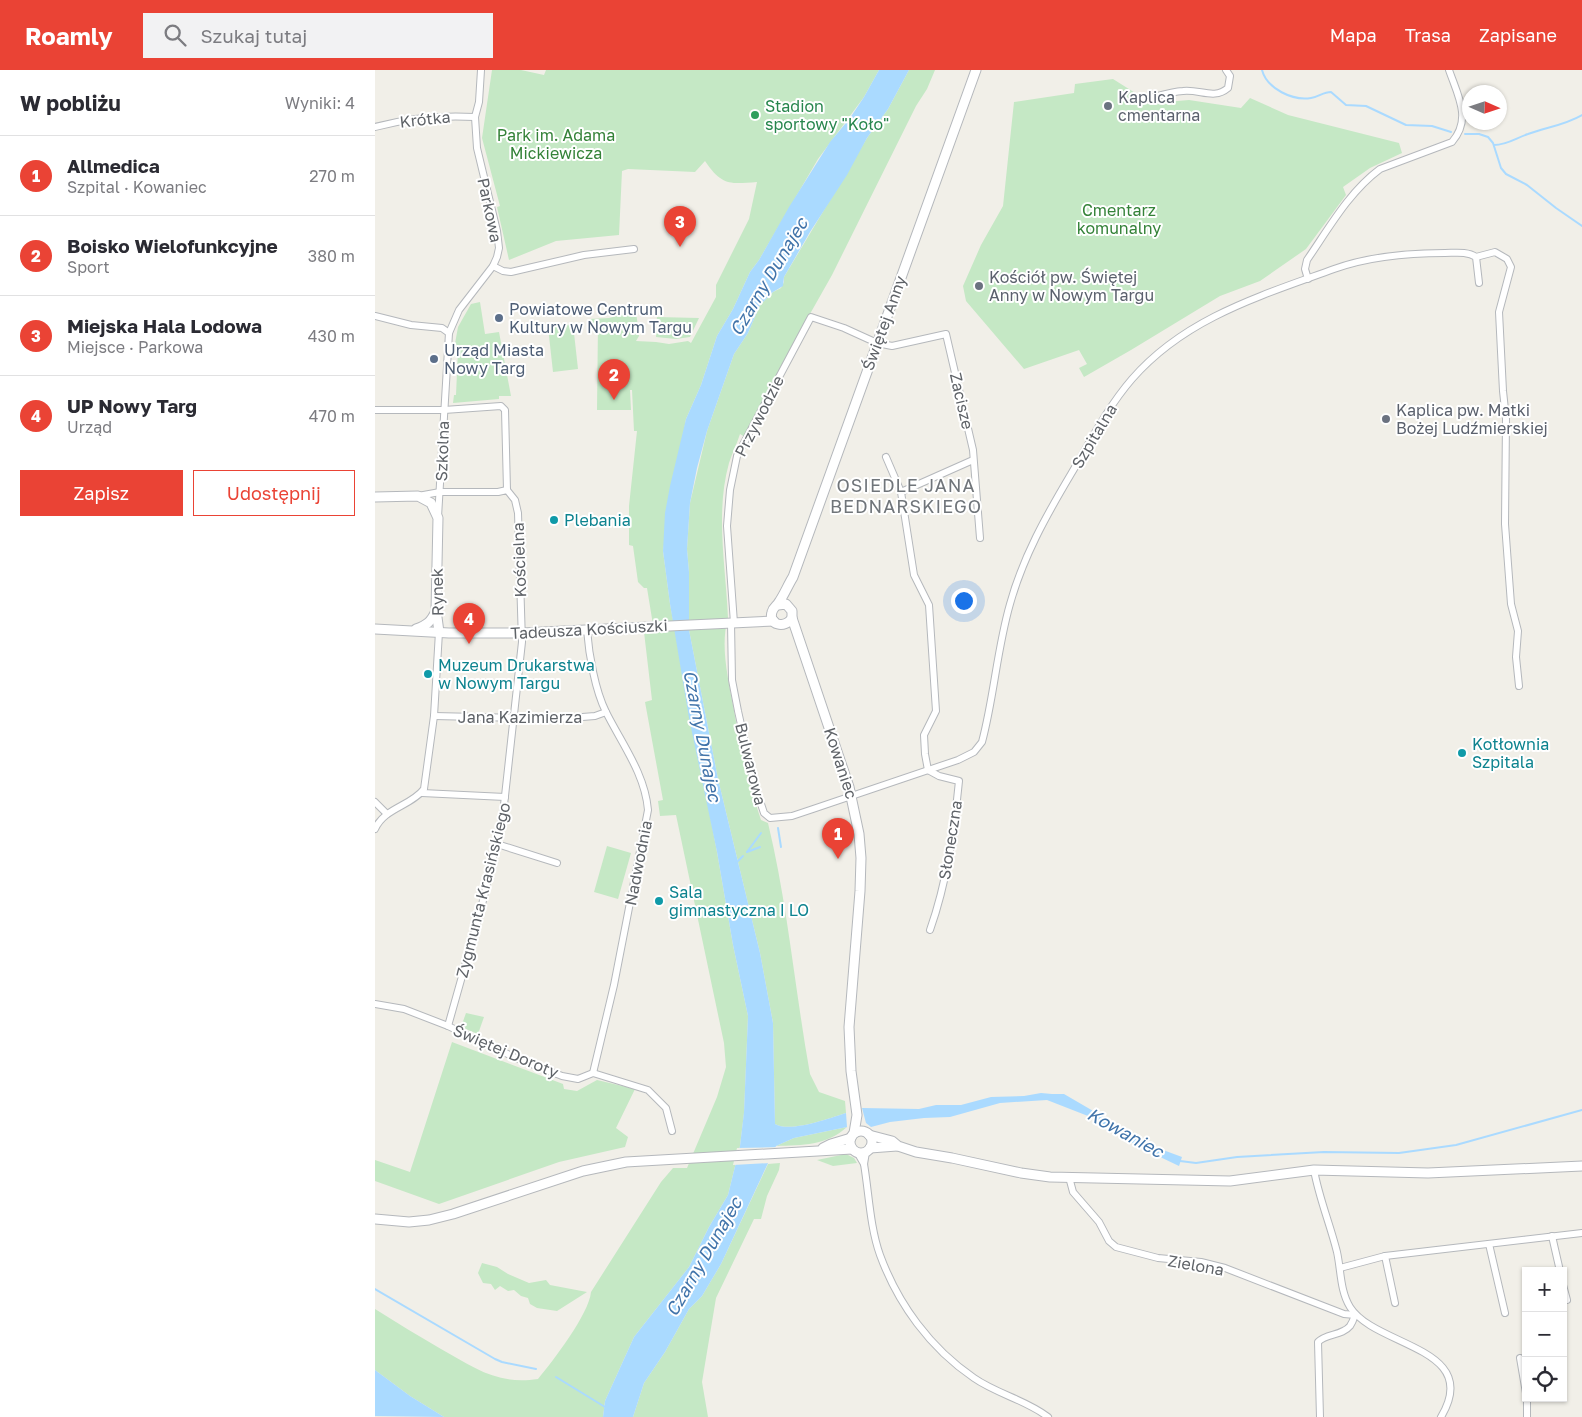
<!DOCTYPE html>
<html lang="pl">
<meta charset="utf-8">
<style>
:root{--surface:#fff;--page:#f2f2f3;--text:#2b2b33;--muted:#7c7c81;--line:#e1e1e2;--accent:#ea4335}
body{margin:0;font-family:"Golos Text",sans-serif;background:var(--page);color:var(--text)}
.controls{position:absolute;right:15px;bottom:15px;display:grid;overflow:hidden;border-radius:0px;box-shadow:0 1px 4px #0004}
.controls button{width:45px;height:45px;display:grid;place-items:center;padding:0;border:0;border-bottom:1px solid var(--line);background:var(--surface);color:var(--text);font:25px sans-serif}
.compass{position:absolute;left:1087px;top:15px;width:45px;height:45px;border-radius:50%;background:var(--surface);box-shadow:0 1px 4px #0004;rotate:93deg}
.you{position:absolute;left:588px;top:530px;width:18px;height:18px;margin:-12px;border:4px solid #fff;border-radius:50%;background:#1a73e8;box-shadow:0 0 0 8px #1a73e833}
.badge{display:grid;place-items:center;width:32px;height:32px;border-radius:50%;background:var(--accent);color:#fff;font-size:16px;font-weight:700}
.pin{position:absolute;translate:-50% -41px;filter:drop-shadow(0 1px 2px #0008)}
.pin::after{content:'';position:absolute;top:26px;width:18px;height:15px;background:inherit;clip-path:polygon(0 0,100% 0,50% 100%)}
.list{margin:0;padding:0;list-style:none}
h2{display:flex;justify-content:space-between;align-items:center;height:65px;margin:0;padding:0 20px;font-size:21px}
h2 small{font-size:16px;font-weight:400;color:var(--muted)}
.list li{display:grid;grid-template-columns:32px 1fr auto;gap:15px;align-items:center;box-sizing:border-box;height:80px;padding:0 20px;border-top:1px solid var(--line)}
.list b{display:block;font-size:19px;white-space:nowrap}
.list p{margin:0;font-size:16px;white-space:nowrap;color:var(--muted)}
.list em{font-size:16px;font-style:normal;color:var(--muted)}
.actions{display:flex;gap:10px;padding:15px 20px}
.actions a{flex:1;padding:11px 0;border:1px solid var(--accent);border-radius:0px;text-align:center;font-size:18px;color:var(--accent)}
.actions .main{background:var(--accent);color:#fff}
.icon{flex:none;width:28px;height:28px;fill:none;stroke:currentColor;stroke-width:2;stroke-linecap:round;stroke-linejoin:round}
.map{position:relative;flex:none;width:1207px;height:1347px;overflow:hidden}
header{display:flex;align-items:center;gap:30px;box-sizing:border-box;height:70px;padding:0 25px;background:var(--accent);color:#fff}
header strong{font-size:24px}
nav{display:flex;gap:28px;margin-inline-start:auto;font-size:18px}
.search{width:350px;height:45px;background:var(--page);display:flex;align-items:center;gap:12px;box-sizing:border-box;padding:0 18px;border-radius:0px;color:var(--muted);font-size:19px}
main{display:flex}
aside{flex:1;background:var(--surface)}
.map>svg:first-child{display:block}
.green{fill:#c5e8c5}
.water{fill:#aadaff}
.pier{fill:#f1efe8}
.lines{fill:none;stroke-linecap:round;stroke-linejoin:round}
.stream{stroke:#aadaff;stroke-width:2}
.minor-casing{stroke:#b5b8bc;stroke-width:8}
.tertiary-casing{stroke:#b5b8bc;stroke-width:11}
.minor{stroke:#fff;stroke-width:6}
.tertiary{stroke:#fff;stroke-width:9}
.worship-dot{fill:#6b7280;stroke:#fff;stroke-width:2}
.leisure-dot{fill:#2e9e5b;stroke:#fff;stroke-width:2}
.service-dot{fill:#5c6f8a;stroke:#fff;stroke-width:2}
.culture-dot{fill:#0f9aa8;stroke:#fff;stroke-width:2}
.labels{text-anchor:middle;stroke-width:4;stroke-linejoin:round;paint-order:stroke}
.worship-label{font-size:16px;fill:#5b616d;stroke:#fff;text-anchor:start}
.leisure-label{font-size:16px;fill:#27864d;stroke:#fff;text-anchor:start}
.street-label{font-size:16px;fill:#5f6368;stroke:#fff}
.park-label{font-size:16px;fill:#348238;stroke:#fff}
.service-label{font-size:16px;fill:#4e5e75;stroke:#fff;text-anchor:start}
.culture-label{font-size:16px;fill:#0d838f;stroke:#fff;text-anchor:start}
.water-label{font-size:18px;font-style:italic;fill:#4174aa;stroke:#fff}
.neighbourhood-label{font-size:18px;letter-spacing:1px;fill:#70757a;stroke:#fff}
</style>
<header>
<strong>Roamly</strong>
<div class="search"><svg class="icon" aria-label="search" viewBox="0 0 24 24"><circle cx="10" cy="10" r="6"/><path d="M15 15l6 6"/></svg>Szukaj tutaj</div>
<nav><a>Mapa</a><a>Trasa</a><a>Zapisane</a></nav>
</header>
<main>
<aside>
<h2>W pobliżu<small>Wyniki: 4</small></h2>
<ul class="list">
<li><span class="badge">1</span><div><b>Allmedica</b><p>Szpital · Kowaniec</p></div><em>270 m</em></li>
<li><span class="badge">2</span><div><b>Boisko Wielofunkcyjne</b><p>Sport</p></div><em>380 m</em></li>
<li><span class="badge">3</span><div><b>Miejska Hala Lodowa</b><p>Miejsce · Parkowa</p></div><em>430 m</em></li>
<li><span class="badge">4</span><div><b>UP Nowy Targ</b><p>Urząd</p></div><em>470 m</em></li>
</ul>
<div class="actions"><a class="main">Zapisz</a><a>Udostępnij</a></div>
</aside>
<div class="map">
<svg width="1207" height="1347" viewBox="0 0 1207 1347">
<rect width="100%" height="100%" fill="#f1efe8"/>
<!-- green -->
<g class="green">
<path d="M 117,0 L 146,0 L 169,5 L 171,0 L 504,0 L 489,27 L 443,89 L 384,190 L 375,202 L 358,239 L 342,266 L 326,315 L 311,349 L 288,481 L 295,534 L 342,782 L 358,875 L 373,946 L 369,1043 L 365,1076 L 353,1125 L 334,1157 L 314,1197 L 259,1267 L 230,1331 L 228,1347 L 69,1347 L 35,1326 L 0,1300 L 0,1239 C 22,1253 44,1266 66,1279 C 100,1298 122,1315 163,1309 C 178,1291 214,1244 216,1222 L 286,1112 L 298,1098 L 312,1098 L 342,1027 L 351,997 L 349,973 L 301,745 L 285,746 L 283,731 L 288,730 L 270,632 L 277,630 L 269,562 L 279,561 L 272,518 L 269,518 L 263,512 L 258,476 L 254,475 L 254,436 L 262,361 L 259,361 L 257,320 L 255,320 L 256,340 L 222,340 L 223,253 L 220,253 L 220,259 L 214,260 L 214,249 L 234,248 L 261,241 L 264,266 L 261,271 L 281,272 L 294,274 L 313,271 L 316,273 L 341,227 L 341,215 L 374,149 L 382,112 C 355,114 347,116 330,91 L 320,102 L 253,99 L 247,101 L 244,165 L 181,171 L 134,190 L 122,137 L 125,136 L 107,68 Z"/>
<path d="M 534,0 L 560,0 L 552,19 L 541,36 L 457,205 L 431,251 L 370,367 L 365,364 C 362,374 357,383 354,393 C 340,443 351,498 353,548 C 345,575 353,608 358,635 C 365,674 373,712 386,750 L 393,753 C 413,836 420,921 435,1004 L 444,1022 L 470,1031 L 471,1043 C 455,1048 415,1063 400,1054 L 398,953 L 385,883 L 343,709 L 314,560 L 314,502 L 312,479 L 315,433 L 332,361 L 359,284 L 373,263 L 385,235 L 398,222 L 406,218 L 409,212 L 409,207 L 492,68 L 513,39 Z"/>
<path d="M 738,9 L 765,26 L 767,34 L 814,30 L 866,38 L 875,28 L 913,45 L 1024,73 L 1027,83 L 995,98 L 968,117 L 971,125 L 931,179 L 885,211 L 845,226 L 756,280 L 709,307 L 704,298 L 712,294 L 704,280 L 649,299 L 591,231 L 588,216 L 606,175 L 628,136 L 639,32 L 699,23 L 700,14 Z"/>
<path d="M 105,232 L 110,264 L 124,262 L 136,326 L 124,326 L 124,329 L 78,333 L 79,325 L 81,325 L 83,280 L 79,279 L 83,257 L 96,234 Z"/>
<path d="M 282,247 L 324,248 L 315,267 L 301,269 L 281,267 Z"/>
<path d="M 198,254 L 203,299 L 178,302 L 173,257 Z"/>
<path d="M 232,776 L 256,783 L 243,829 L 219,822 Z"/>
<path d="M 91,943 L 109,947 L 103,964 L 86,957 Z"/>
<path d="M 77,972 L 188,1014 L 189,1019 L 202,1021 L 222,1010 L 260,1019 L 241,1058 L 253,1067 L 250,1077 L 184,1092 L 64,1134 L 0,1111 L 0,1090 L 35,1102 Z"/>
<path d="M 472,1057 C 451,1076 428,1075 401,1076 L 419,1068 Z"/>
<path d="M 471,1084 L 479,1088 L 482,1093 L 458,1096 L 442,1090 Z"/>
<path d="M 405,1093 L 404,1100 L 392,1126 L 386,1149 L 379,1149 L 341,1228 L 327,1312 L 333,1347 L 258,1347 L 269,1313 L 290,1282 L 314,1239 L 327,1226 L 346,1194 L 393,1094 Z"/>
<path d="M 107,1193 L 122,1197 L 133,1204 L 154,1213 L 171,1210 L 175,1215 L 212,1222 L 182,1241 L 162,1238 L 155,1234 L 153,1228 L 146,1226 L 139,1220 L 133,1221 L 125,1216 L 120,1220 L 116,1214 L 108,1213 L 103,1203 Z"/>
</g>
<!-- water -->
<g class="water">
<path d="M 504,0 L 534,0 L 513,39 L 492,68 L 472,105 L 435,162 L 409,207 L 408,216 L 398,222 L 385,235 L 373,263 L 359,284 L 332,361 L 322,398 L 315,433 L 312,479 L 314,502 L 314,560 L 343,709 L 385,883 L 398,953 L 400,1054 C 415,1063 455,1048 471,1043 L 472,1057 L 419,1068 L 401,1076 L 346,1194 L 327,1226 L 314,1239 L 290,1282 L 269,1313 L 258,1347 L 228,1347 L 230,1331 L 259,1267 L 314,1197 L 334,1157 L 353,1125 L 365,1076 L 369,1042 L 373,946 L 358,875 L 342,782 L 314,648 L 295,534 L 288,481 L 290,443 L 295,416 L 311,349 L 326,315 L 342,266 L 358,239 L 375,202 L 384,190 L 414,137 L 455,72 L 475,48 L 489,27 Z"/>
<path d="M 666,1023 L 677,1024 L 689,1024 L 780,1077 L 807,1087 L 804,1096 L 760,1075 L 747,1065 L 713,1046 L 672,1030 L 625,1033 L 575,1047 L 549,1048 L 515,1052 L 496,1057 L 491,1053 L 487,1038 L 544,1039 L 561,1035 L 586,1035 L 616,1027 L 649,1026 Z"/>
<path d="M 0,1300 L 35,1326 L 69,1347 L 0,1346 Z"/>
</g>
<!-- pier -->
<path class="pier" d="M 406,1077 L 403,1078 L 396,1093 L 358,1095 L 362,1078 Z"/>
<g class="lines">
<!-- stream -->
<g class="stream">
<path d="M 887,0 C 892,19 918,31 936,28 C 944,27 948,22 956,22 L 971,35 L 991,36 L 1031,55 L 1057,56 L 1076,62"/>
<path d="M 1090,64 L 1104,64 L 1113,67 L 1118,73 L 1126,98 L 1131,104 L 1152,115 L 1181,138 L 1207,156"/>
<path d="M 1119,75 C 1132,75 1141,68 1153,64 C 1172,57 1190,55 1207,45"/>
<path d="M 403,758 L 406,777"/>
<path d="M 372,782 L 386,763"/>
<path d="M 372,782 L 385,777"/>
<path d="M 361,793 L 368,786"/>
<path d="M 805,1091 L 821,1093 L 862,1087 L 949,1082 L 1024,1083 L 1081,1075 L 1207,1040"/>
<path d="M 0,1219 L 120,1289 L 127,1292 L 161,1299"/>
<path d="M 181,1307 L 230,1337"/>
</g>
<defs>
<g id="minor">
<path d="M 766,30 C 780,27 794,22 808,21 C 825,19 839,30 853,18 L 855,6 L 851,0"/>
<path d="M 0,57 C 33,48 65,45 100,47"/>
<path d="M 1101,187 L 1120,182 L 1132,189 L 1136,197 L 1124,242 L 1128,321 L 1131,349 L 1130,454 L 1136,534 L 1143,561 L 1141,587 L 1144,616"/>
<path d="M 118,196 L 128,201 L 136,202 L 209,185 L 259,179"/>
<path d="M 933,209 L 930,199 L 932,190 C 954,158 974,122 1005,99 L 1077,72 C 1097,49 1083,26 1074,0"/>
<path d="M 0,246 L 36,255 L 67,258 L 74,263"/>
<path d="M 0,340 L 69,340 L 126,336 L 130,340 L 132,420"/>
<path d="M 511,387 L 526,422 L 539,505 L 554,535 L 561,641 L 549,665 L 550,684 L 553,700 L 564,706 L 584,711 C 579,761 572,812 555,860"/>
<path d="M 526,422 L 598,390"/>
<path d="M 43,426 L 65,422 L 123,422 L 132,420 L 140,430 L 143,443 L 147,572 L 128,744 L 106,839 L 73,956"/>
<path d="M 63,447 L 74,263 L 84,240 L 118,196 L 122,187 L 124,178 L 122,161 L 102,78 L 100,47 L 104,32 L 106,0"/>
<path d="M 356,553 L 357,610 L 363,641 L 379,713 L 389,743 L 395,748 L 417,746 L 438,739 L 583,690 L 599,682 L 607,672 C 619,627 622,579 635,534 C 648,487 671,446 696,404 C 715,372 732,338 757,309 C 810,248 885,226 959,199 C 995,186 1032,183 1070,183 C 1080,183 1092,181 1101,187 L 1104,213"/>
<path d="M 359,553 L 352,456 L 355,420 L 362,386 L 436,247 L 469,258 L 502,273 L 517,276 L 571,264 L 598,380 L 605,468"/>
<path d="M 212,560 C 214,585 220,620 231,642 C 247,674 270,704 273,740 L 239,915 L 218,1003"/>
<path d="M 59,646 L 182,649 L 220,646 L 231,642"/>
<path d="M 47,723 L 130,727"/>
<path d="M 0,732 L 12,744"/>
<path d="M 0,759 C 9,738 36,736 49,719 L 59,646 L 64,562"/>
<path d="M 122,774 L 182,793"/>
<path d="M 0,934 L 29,939 L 73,956 L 141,988 L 187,1006 L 203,1009 L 218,1003 L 273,1020 L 291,1038 L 297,1061"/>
<path d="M 482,1082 L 489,1094"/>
<path d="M 491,1082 L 489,1094 C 494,1124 495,1157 505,1185 C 523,1234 555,1278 599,1308 C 622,1324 651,1330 673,1347"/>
<path d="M 939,1100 C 944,1128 955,1154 962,1182 C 966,1200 965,1221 975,1237 C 1000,1277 1108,1277 1066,1347"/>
<path d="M 694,1107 L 698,1122 L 724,1152 L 734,1171 L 741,1177 L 783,1188 L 826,1192 L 850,1198 L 969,1244 L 980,1245"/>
<path d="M 1177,1166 L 1185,1201"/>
<path d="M 1114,1174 L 1130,1243"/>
<path d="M 1010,1186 L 1020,1233"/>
<path d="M 965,1198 L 1010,1186 L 1207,1163"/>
<path d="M 1188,1215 L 1192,1230"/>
<path d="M 1145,1288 L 1151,1323"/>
<path d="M 1152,1328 L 1152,1347"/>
<path d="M 945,1347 L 943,1272 C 951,1263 967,1266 975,1256 C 977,1253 979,1248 980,1245"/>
</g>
<g id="tertiary">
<path d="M 0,427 L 43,426 L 56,433 L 63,448 L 61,540 L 64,562"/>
<path d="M 403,535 L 411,534 L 417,541 L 417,548 C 410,559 393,555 397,542 C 398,537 402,536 404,532 C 409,525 413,515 418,507 L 601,0"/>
<path d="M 417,548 L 474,717 L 484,764 L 486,788 L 485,821 L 474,957 L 476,1001 L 482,1045 L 479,1063"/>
<path d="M 0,559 L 74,563 L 147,563 L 399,551"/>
<path d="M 41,559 C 52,555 56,552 61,541"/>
<circle cx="486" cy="1072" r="11"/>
<path d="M 494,1065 L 517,1071 L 523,1076 L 541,1082 L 577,1088 L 646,1103 L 675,1107 L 855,1111 L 939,1100 L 1053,1103 L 1207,1096"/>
<path d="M 448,1078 L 456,1074 L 476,1068"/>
<path d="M 495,1078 L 522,1076"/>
<path d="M 0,1149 L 34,1152 L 54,1150 L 78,1144 L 208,1101 L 251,1092 L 477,1079"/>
</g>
</defs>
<!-- minor casing -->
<use href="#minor" class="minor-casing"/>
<!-- tertiary casing -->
<use href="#tertiary" class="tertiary-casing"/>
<!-- minor -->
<use href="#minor" class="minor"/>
<!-- tertiary -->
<use href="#tertiary" class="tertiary"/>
</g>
<!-- markers -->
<g class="worship-dot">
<circle cx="733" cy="36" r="5"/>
<circle cx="604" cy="216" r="5"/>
<circle cx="1011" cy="349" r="5"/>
</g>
<circle class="leisure-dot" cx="380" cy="45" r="5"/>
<g class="service-dot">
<circle cx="124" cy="248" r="5"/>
<circle cx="59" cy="289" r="5"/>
</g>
<g class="culture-dot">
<circle cx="179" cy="450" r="5"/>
<circle cx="53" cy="604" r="5"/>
<circle cx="1087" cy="683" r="5"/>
<circle cx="284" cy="831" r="5"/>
</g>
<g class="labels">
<!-- worship labels -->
<g class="worship-label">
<text x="743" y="33">Kaplica<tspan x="743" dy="18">cmentarna</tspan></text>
<text x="614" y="213">Kościół pw. Świętej<tspan x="614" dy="18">Anny w Nowym Targu</tspan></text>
<text x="1021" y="346">Kaplica pw. Matki<tspan x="1021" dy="18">Bożej Ludźmierskiej</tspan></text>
</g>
<!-- leisure labels -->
<g class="leisure-label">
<text x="390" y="42">Stadion<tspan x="390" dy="18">sportowy "Koło"</tspan></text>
</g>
<!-- street labels -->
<g class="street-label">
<text transform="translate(50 49) rotate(-6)" y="6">Krótka</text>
<text transform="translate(115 140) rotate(78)" y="6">Parkowa</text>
<text transform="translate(509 253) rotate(-70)" y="6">Świętej Anny</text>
<text transform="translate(587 331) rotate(77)" y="6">Zacisze</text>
<text transform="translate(384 346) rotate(-63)" y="6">Przywodzie</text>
<text transform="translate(719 366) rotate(-59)" y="6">Szpitalna</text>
<text transform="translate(67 381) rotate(-88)" y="6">Szkolna</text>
<text transform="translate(144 490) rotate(-92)" y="6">Kościelna</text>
<text transform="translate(62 522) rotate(-91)" y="6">Rynek</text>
<text transform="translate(214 559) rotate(-3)" y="6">Tadeusza Kościuszki</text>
<text x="145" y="653">Jana Kazimierza</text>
<text transform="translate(466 693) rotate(72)" y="6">Kowaniec</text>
<text transform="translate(376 694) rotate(76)" y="6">Bulwarowa</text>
<text transform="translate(575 770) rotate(-81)" y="6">Słoneczna</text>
<text transform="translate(263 793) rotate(-79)" y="6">Nadwodnia</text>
<text transform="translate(108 820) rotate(-76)" y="6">Zygmunta Krasińskiego</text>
<text transform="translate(131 981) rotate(23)" y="6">Świętej Doroty</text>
<text transform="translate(821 1195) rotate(10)" y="6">Zielona</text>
</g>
<!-- park labels -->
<g class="park-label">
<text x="181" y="71">Park im. Adama<tspan x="181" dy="18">Mickiewicza</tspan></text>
<text x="744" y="146">Cmentarz<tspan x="744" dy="18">komunalny</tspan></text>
</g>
<!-- service labels -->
<g class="service-label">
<text x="134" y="245">Powiatowe Centrum<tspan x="134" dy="18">Kultury w Nowym Targu</tspan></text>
<text x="69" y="286">Urząd Miasta<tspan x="69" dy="18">Nowy Targ</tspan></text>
</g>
<!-- culture labels -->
<g class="culture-label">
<text x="189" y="456">Plebania</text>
<text x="63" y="601">Muzeum Drukarstwa<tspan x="63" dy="18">w Nowym Targu</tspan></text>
<text x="1097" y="680">Kotłownia<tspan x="1097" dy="18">Szpitala</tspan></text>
<text x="294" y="828">Sala<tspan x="294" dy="18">gimnastyczna I LO</tspan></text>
</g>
<!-- water labels -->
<g class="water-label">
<text transform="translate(394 207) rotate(-59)" y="6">Czarny Dunajec</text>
<text transform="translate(327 666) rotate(79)" y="6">Czarny Dunajec</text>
<text transform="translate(750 1063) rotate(29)" y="6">Kowaniec</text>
<text transform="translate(329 1187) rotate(-60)" y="6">Czarny Dunajec</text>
</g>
<!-- neighbourhood labels -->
<g class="neighbourhood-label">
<text x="531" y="422">OSIEDLE JANA<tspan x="531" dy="21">BEDNARSKIEGO</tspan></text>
</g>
</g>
</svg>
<div class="controls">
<button>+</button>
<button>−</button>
<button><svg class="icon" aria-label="locate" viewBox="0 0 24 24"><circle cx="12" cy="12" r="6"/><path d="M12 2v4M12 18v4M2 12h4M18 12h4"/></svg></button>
</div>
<svg class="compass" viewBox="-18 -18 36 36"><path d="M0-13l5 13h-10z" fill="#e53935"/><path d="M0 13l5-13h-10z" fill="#7c7c81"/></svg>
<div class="you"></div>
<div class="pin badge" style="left:463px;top:789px">1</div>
<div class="pin badge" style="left:239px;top:330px">2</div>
<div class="pin badge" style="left:305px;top:177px">3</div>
<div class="pin badge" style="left:94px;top:574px">4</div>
</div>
</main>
